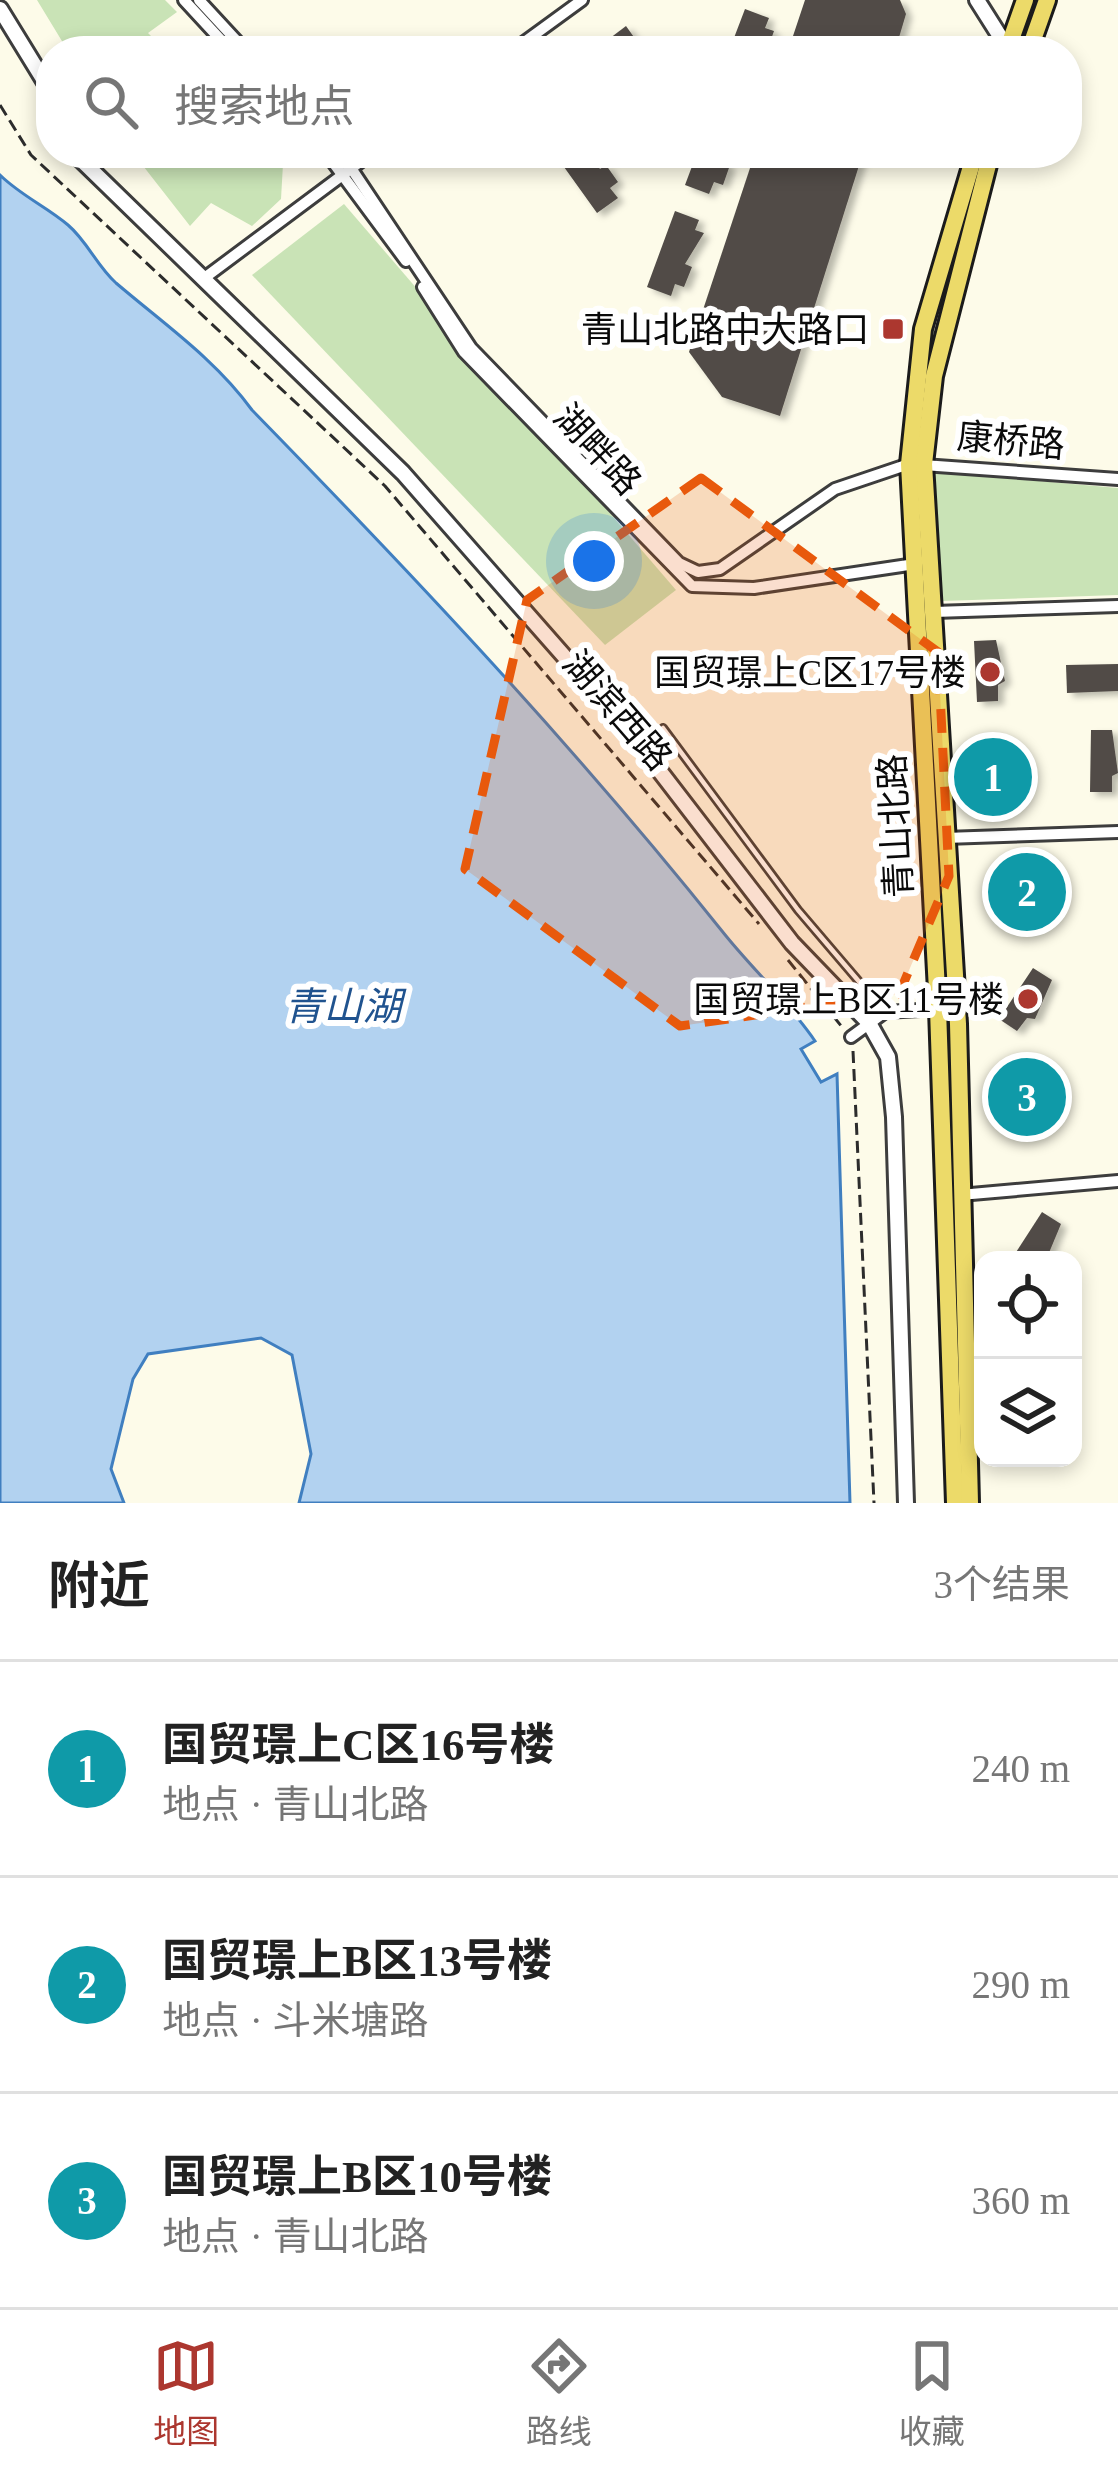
<!DOCTYPE html>
<html lang="zh">
<meta charset="utf-8">
<style>
:root{--surface:#fff;--page:#f6f6f6;--text:#222;--muted:#767676;--line:#e0e0e0;--accent:#ac372f}
body{margin:0;font-family:"Times New Roman","Noto Sans SC",serif;background:var(--page);color:var(--text)}
.controls{position:absolute;right:36px;bottom:36px;display:grid;overflow:hidden;border-radius:24px;box-shadow:0 6px 18px #0003}
.controls button{width:108px;height:108px;display:grid;place-items:center;padding:0;border:0;border-bottom:3px solid var(--line);background:var(--surface);color:var(--text);font:60px sans-serif}
.you{position:absolute;left:594px;top:561px;width:42px;height:42px;margin:-30px;border:9px solid #fff;border-radius:50%;background:#1a73e8;box-shadow:0 0 0 18px #1a73e833}
.badge{display:grid;place-items:center;width:78px;height:78px;border-radius:50%;background:var(--accent);color:#fff;font-size:39px;font-weight:700}
.pin{position:absolute;translate:-50% -50%;border:6px solid #fff;box-shadow:0 3px 12px #0006}
.list{margin:0;padding:0;list-style:none}
h2{display:flex;justify-content:space-between;align-items:center;height:156px;margin:0;padding:0 48px;font-size:51px}
h2 small{font-size:39px;font-weight:400;color:var(--muted)}
.list li{display:grid;grid-template-columns:78px 1fr auto;gap:36px;align-items:center;box-sizing:border-box;height:216px;padding:0 48px;border-top:3px solid var(--line)}
.list b{display:block;font-size:45px;white-space:nowrap}
.list p{margin:0;font-size:39px;white-space:nowrap;color:var(--muted)}
.list em{font-size:39px;font-style:normal;color:var(--muted)}
.icon{flex:none;width:66px;height:66px;fill:none;stroke:currentColor;stroke-width:2;stroke-linecap:round;stroke-linejoin:round}
.map{position:relative;flex:none;width:1118px;height:1503px;overflow:hidden}
.search{position:absolute;background:var(--surface);box-shadow:0 6px 18px #0003;left:36px;right:36px;top:36px;height:132px;display:flex;align-items:center;gap:30px;box-sizing:border-box;padding:0 42px;border-radius:48px;color:var(--muted);font-size:45px}
.sheet{height:804px;background:var(--surface)}
nav{display:flex;justify-content:space-around;align-items:center;box-sizing:border-box;height:168px;border-top:3px solid var(--line);background:var(--surface);font-size:33px;color:var(--muted)}
nav a{display:grid;justify-items:center;gap:6px}
nav .on{color:var(--accent)}
.map>svg:first-child{display:block}
.green{fill:#c9e3b6}
.water{fill:#b2d2f0;stroke:#407fc0;stroke-width:3}
.building{fill:#514c47;filter:url(#shadow)}
.lines{fill:none;stroke-linecap:round;stroke-linejoin:round}
.service-casing{stroke:#3d3d3d;stroke-width:10}
.minor-casing{stroke:#3d3d3d;stroke-width:16}
.tertiary-casing{stroke:#3d3d3d;stroke-width:20}
.primary-casing{stroke:#1b1b1b;stroke-width:22}
.path{stroke:#2c2c2c;stroke-width:3;stroke-dasharray:12 6;stroke-linecap:butt}
.service{stroke:#fff;stroke-width:4.5}
.minor{stroke:#fff;stroke-width:10}
.tertiary{stroke:#fff;stroke-width:14}
.primary{stroke:#ecda69;stroke-width:16}
.marked{fill:#e8590c;fill-opacity:0.2;stroke:#e8590c;stroke-width:9;stroke-dasharray:24 15;stroke-linejoin:round}
.poi-dot{fill:#ac372f;stroke:#fff;stroke-width:4.5}
.labels{text-anchor:middle;stroke-width:12;stroke-linejoin:round;paint-order:stroke}
.poi-label{font-size:36px;fill:#0a0a0a;stroke:#fff;text-anchor:end}
.street-label{font-size:36px;fill:#0a0a0a;stroke:#fff}
.water-label{font-size:39px;font-style:italic;fill:#20538f;stroke:#fff}
</style>
<div class="map">
<svg width="1118" height="1503" viewBox="0 0 1118 1503">
<defs>
<filter id="shadow"><feDropShadow dx="6" dy="4" stdDeviation="3" flood-color="#0004"/></filter>
</defs>
<rect width="100%" height="100%" fill="#fdfbe9"/>
<!-- green -->
<g class="green">
<path d="M 37,0 L 165,0 L 177,12 L 148,33 L 166,51 L 68,51 Z"/>
<path d="M 133,153 L 272,153 L 283,164 L 281,199 L 252,226 L 211,203 L 190,226 Z"/>
<path d="M 344,204 L 676,590 L 605,645 L 252,275 Z"/>
<path d="M 935,472 L 1118,488 L 1118,595 L 942,601 Z"/>
</g>
<!-- water -->
<path class="water" d="M 0,175 C 20,195 47,207 68,225 C 87,241 97,266 116,283 C 164,324 215,359 252,410 C 416,578 575,747 722,931 C 752,969 787,1000 815,1041 L 801,1049 L 821,1082 L 837,1074 L 850,1503 L 299,1503 L 311,1454 L 292,1355 L 261,1338 L 148,1354 L 133,1379 L 111,1469 L 124,1503 L 0,1503 Z"/>
<!-- building -->
<g class="building">
<path d="M 805,0 L 900,0 L 906,14 L 895,51 L 788,51 Z"/>
<path d="M 745,9 L 769,18 L 765,28 L 774,31 L 767,51 L 729,51 Z"/>
<path d="M 626,26 L 641,47 L 593,51 Z"/>
<path d="M 554,153 L 596,153 L 591,157 L 600,169 L 606,165 L 618,182 L 610,188 L 618,198 L 597,213 Z"/>
<path d="M 697,153 L 727,153 L 723,163 L 730,165 L 723,185 L 714,182 L 709,194 L 685,185 Z"/>
<path d="M 755,153 L 863,153 L 780,416 L 722,397 L 689,352 Z"/>
<path d="M 675,211 L 699,220 L 695,230 L 704,233 L 685,264 L 692,267 L 684,287 L 675,284 L 671,296 L 647,287 Z"/>
<path d="M 996,640 L 1005,681 L 998,685 L 998,701 L 977,702 L 974,641 Z"/>
<path d="M 1118,664 L 1118,691 L 1067,693 L 1066,665 Z"/>
<path d="M 1091,730 L 1112,730 L 1118,773 L 1112,776 L 1112,792 L 1090,792 Z"/>
<path d="M 1000,745 L 1008,786 L 1001,790 L 1001,807 L 979,807 L 978,746 Z"/>
<path d="M 1032,860 L 1051,872 L 1034,911 L 1026,910 L 1016,924 L 998,912 Z"/>
<path d="M 1033,968 L 1052,980 L 1035,1019 L 1027,1018 L 1017,1031 L 999,1019 Z"/>
<path d="M 1033,1066 L 1051,1078 L 1035,1117 L 1026,1115 L 1017,1129 L 999,1118 Z"/>
<path d="M 1042,1212 L 1061,1224 L 1046,1260 L 1011,1260 Z"/>
</g>
<g class="lines">
<defs>
<path id="service" d="M 663,728 L 798,910 L 885,1012"/>
<g id="minor">
<path d="M 184,0 L 231,51"/>
<path d="M 199,0 L 246,51"/>
<path d="M 512,51 L 582,0"/>
<path d="M 326,153 L 406,261"/>
<path d="M 341,153 L 471,348 L 679,563 L 698,572 L 720,569 L 835,489 L 909,464 L 1118,479"/>
<path d="M 203,279 L 372,153"/>
<path d="M 423,287 L 464,352 L 692,586 L 754,588 L 915,564"/>
<path d="M 934,612 L 1118,606"/>
<path d="M 945,838 L 1118,832"/>
<path d="M 851,1037 L 885,1012 L 938,1009"/>
<path d="M 960,1195 L 1118,1181"/>
</g>
<g id="tertiary">
<path d="M 977,0 L 1008,49"/>
<path d="M 0,9 L 51,92"/>
<path d="M 74,153 L 403,473 L 622,722 L 792,943 L 869,1023 L 888,1057 L 894,1117 L 906,1503"/>
</g>
<g id="primary">
<path d="M 1007,51 L 1025,0"/>
<path d="M 1029,51 L 1047,0"/>
<path d="M 955,1503 L 938,1009 L 909,464 L 923,329 L 975,153"/>
<path d="M 970,1503 L 958,1024 L 924,464 L 934,376 L 991,153"/>
</g>
</defs>
<!-- service casing -->
<use href="#service" class="service-casing"/>
<!-- minor casing -->
<use href="#minor" class="minor-casing"/>
<!-- tertiary casing -->
<use href="#tertiary" class="tertiary-casing"/>
<!-- primary casing -->
<use href="#primary" class="primary-casing"/>
<!-- path -->
<g class="path">
<path d="M 0,105 L 31,155 L 385,486 L 759,924"/>
<path d="M 788,960 L 842,1027"/>
<path d="M 853,1051 L 874,1503"/>
</g>
<!-- service -->
<use href="#service" class="service"/>
<!-- minor -->
<use href="#minor" class="minor"/>
<!-- tertiary -->
<use href="#tertiary" class="tertiary"/>
<!-- primary -->
<use href="#primary" class="primary"/>
</g>
<!-- marked area -->
<path class="marked" d="M 701,478 L 938,652 L 949,876 L 899,994 L 680,1026 L 465,869 L 527,600 Z"/>
<!-- markers -->
<g class="poi-dot">
<rect x="881" y="317" width="24" height="24" rx="6"/>
<circle cx="990" cy="672" r="12"/>
<circle cx="1028" cy="999" r="12"/>
</g>
<g class="labels">
<!-- poi labels -->
<g class="poi-label">
<text x="869" y="342">青山北路中大路口</text>
<text x="966" y="685">国贸璟上C区17号楼</text>
<text x="1004" y="1012">国贸璟上B区11号楼</text>
</g>
<!-- street labels -->
<g class="street-label">
<text transform="translate(1011 440) rotate(5)" y="13">康桥路</text>
<text transform="translate(598 449) rotate(47)" y="13">湖畔路</text>
<text transform="translate(618 710) rotate(49)" y="13">湖滨西路</text>
<text transform="translate(895 826) rotate(-93)" y="13">青山北路</text>
</g>
<!-- water labels -->
<g class="water-label">
<text x="343" y="1020">青山湖</text>
</g>
</g>
</svg>
<div class="controls">
<button><svg class="icon" aria-label="locate" viewBox="0 0 24 24"><circle cx="12" cy="12" r="6"/><path d="M12 2v4M12 18v4M2 12h4M18 12h4"/></svg></button>
<button><svg class="icon" aria-label="layers" viewBox="0 0 24 24"><path d="M12 4l9 5-9 5-9-5zM3 14l9 5 9-5"/></svg></button>
</div>
<div class="you"></div>
<div class="pin badge" style="left:993px;top:777px;background:#0f9aa8">1</div>
<div class="pin badge" style="left:1027px;top:892px;background:#0f9aa8">2</div>
<div class="pin badge" style="left:1027px;top:1097px;background:#0f9aa8">3</div>
<div class="search"><svg class="icon" aria-label="search" viewBox="0 0 24 24"><circle cx="10" cy="10" r="6"/><path d="M15 15l6 6"/></svg>搜索地点</div>
</div>
<section class="sheet">
<h2>附近<small>3个结果</small></h2>
<ul class="list">
<li><span class="badge" style="background:#0f9aa8">1</span><div><b>国贸璟上C区16号楼</b><p>地点 · 青山北路</p></div><em>240 m</em></li>
<li><span class="badge" style="background:#0f9aa8">2</span><div><b>国贸璟上B区13号楼</b><p>地点 · 斗米塘路</p></div><em>290 m</em></li>
<li><span class="badge" style="background:#0f9aa8">3</span><div><b>国贸璟上B区10号楼</b><p>地点 · 青山北路</p></div><em>360 m</em></li>
</ul>
</section>
<nav>
<a class="on"><svg class="icon" aria-label="map" viewBox="0 0 24 24"><path d="M3 6l6-2 6 2 6-2v14l-6 2-6-2-6 2zM9 4v14M15 6v14"/></svg>地图</a>
<a><svg class="icon" aria-label="directions" viewBox="0 0 24 24"><path d="M12 3l9 9-9 9-9-9zM9 14v-3h6M13 9l2 2-2 2"/></svg>路线</a>
<a><svg class="icon" aria-label="saved" viewBox="0 0 24 24"><path d="M7 4h10v16l-5-4-5 4z"/></svg>收藏</a>
</nav>
